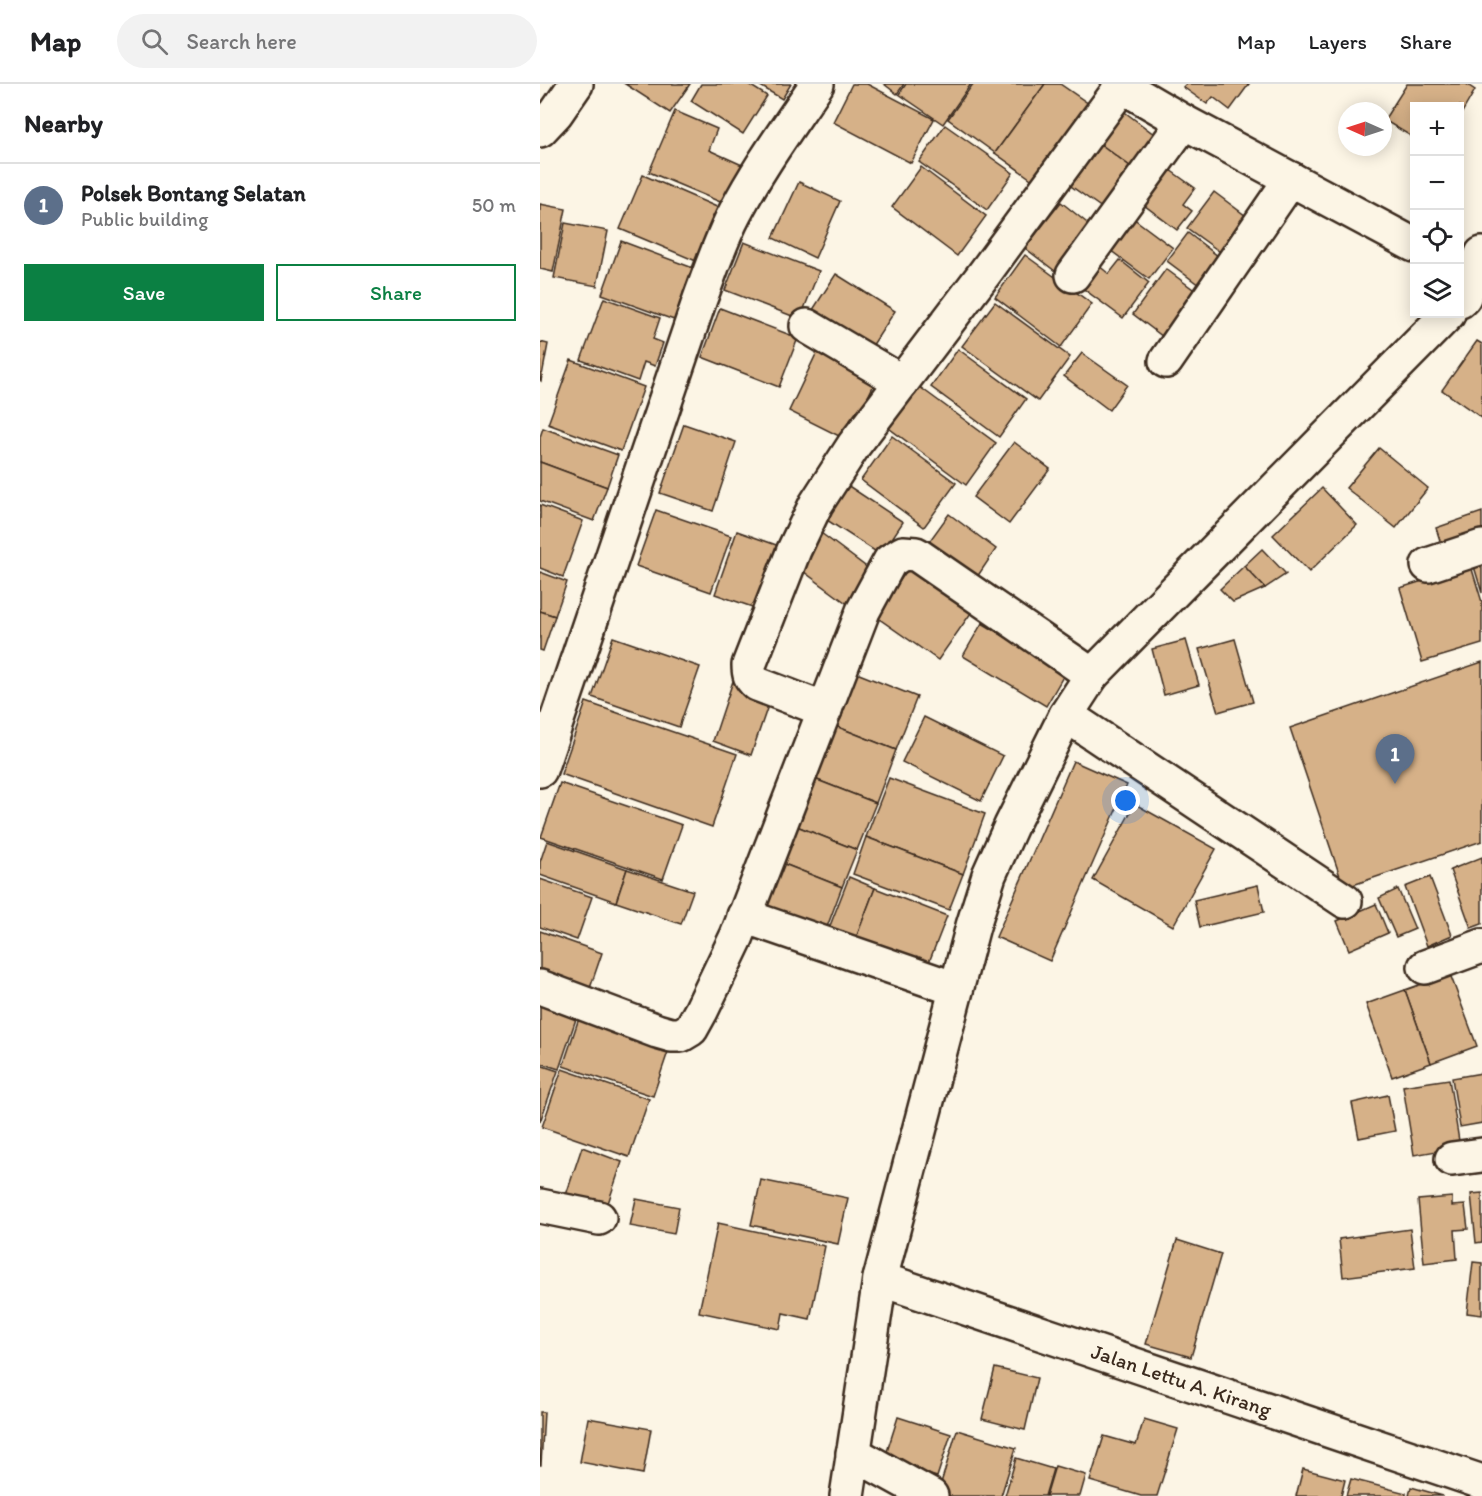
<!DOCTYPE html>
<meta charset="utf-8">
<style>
:root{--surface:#fff;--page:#f2f2f2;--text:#202124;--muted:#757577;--line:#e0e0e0;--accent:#0b8043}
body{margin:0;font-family:Itim,sans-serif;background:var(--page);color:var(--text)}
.controls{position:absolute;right:18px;top:18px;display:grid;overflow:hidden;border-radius:0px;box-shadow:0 3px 15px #0003}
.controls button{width:54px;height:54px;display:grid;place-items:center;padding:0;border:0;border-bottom:2px solid var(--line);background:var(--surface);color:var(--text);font:30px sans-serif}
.compass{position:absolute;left:798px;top:18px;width:54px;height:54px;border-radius:50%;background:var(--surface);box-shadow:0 3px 15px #0003;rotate:273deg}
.you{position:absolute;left:586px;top:717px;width:21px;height:21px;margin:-15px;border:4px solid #fff;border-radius:50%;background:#1a73e8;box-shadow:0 0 0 9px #1a73e833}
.badge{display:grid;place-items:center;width:39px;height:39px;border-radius:50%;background:var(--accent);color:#fff;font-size:20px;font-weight:700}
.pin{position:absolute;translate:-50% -50px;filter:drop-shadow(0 2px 3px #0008)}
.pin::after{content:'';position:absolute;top:32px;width:21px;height:18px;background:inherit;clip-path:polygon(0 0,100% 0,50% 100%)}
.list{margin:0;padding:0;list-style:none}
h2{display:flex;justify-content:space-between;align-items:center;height:78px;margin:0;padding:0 24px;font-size:26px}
h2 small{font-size:20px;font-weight:400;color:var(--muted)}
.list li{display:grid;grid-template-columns:39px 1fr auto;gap:18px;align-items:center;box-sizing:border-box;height:84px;padding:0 24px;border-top:2px solid var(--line)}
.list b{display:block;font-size:22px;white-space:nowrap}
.list p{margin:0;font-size:20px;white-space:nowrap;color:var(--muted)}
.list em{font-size:20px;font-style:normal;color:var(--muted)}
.actions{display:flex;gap:12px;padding:18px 24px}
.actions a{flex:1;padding:14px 0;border:2px solid var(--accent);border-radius:0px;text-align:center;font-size:21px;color:var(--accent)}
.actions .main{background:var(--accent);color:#fff}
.icon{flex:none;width:33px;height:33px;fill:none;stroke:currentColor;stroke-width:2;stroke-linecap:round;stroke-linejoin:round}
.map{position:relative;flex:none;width:942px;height:1412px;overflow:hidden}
header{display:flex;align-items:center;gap:36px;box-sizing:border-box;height:84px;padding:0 30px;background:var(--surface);border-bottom:2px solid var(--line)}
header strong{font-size:28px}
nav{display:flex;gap:33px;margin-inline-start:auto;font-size:21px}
.search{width:420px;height:54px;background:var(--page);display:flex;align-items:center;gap:15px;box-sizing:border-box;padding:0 21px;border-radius:33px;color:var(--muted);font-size:22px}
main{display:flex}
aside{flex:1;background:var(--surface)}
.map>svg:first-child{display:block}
.building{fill:#d6b188;stroke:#3b2a1e;stroke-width:1.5}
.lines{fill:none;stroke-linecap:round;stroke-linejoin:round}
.minor-casing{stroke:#3b2a1e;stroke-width:38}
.minor{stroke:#fcf5e5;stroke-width:33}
.labels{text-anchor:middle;stroke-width:4.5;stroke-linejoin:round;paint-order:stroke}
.street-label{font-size:21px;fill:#3b2a1e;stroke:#fcf5e5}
</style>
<header>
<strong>Map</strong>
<div class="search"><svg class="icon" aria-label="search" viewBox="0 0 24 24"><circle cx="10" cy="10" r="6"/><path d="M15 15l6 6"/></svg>Search here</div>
<nav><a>Map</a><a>Layers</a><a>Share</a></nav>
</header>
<main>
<aside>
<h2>Nearby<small></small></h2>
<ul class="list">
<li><span class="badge" style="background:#5c6f8a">1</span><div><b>Polsek Bontang Selatan</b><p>Public building</p></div><em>50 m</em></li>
</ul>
<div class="actions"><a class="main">Save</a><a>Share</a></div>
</aside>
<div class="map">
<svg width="942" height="1412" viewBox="0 0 942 1412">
<rect width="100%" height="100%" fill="#fcf5e5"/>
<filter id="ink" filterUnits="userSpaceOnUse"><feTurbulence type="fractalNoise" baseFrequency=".0167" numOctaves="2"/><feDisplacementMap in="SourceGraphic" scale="12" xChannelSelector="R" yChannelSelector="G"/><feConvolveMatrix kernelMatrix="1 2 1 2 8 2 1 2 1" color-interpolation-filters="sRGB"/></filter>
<g filter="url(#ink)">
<!-- building -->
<g class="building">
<path d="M 85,0 L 150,0 L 130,29 Z"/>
<path d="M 161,0 L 208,0 L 227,12 L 203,50 L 151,17 Z"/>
<path d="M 217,0 L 251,0 L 242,15 Z"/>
<path d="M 312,0 L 327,0 L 394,35 L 371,79 L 293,38 Z"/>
<path d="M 344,0 L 364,0 L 357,10 Z"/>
<path d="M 366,0 L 431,0 L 403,40 L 359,10 Z"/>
<path d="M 433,0 L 505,0 L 455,69 L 408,35 Z"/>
<path d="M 505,0 L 520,0 L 549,20 L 494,97 L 455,69 Z"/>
<path d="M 646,0 L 709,0 L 690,26 L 673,13 L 667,20 L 643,3 Z"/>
<path d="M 867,0 L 926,0 L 935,6 L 920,32 L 920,22 L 874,22 L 874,54 L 844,36 Z"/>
<path d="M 582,26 L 615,51 L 591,83 L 559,59 Z"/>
<path d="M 135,27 L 177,45 L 169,66 L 202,81 L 185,120 L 109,88 Z"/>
<path d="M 405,41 L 473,89 L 447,126 L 379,78 Z"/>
<path d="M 559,59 L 591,83 L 562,124 L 528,100 Z"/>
<path d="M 381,83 L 446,132 L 417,172 L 352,123 Z"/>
<path d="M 630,86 L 655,104 L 643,120 L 652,127 L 637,146 L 604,121 Z"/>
<path d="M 103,91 L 179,124 L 156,177 L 80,145 Z"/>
<path d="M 259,98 L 300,117 L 275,174 L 233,154 Z"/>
<path d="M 674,108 L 710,135 L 683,170 L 647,144 Z"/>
<path d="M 521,118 L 551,142 L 515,187 L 485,164 Z"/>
<path d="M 0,120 L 26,125 L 13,188 L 0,185 Z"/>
<path d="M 593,134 L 633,164 L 609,195 L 570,166 Z"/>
<path d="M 25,139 L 68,147 L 57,202 L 14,194 Z"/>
<path d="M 648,149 L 687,179 L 667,207 L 627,177 Z"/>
<path d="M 81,157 L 153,184 L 134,236 L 62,210 Z"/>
<path d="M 204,158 L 279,187 L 260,235 L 185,206 Z"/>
<path d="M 485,171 L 552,220 L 521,263 L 455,213 Z"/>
<path d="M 580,176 L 609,199 L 583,234 L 541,203 L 558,181 L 569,190 Z"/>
<path d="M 626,185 L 665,214 L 631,259 L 593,230 Z"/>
<path d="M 296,190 L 355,227 L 325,273 L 267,235 Z"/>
<path d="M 64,214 L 120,234 L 113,255 L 123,259 L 115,282 L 104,278 L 98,297 L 41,276 Z"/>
<path d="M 455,218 L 530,273 L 498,317 L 422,262 Z"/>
<path d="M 180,224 L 258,254 L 239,303 L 162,273 Z"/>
<path d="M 937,257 L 942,260 L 942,334 L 902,306 Z"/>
<path d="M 0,258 L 8,260 L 1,297 L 0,296 Z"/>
<path d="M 418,265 L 486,315 L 459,353 L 391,303 Z"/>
<path d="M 278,266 L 337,294 L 307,356 L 249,327 Z"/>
<path d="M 542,269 L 587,301 L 569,326 L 524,292 Z"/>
<path d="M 31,276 L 104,303 L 81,367 L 8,340 Z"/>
<path d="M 377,301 L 456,359 L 426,401 L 346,342 Z"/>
<path d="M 144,340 L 196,358 L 173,427 L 120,409 Z"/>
<path d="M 3,344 L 78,371 L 67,403 L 0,378 L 0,353 Z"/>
<path d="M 352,352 L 416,399 L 384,443 L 321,396 Z"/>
<path d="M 474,358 L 510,385 L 469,440 L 433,413 Z"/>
<path d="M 839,364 L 888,404 L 856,444 L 806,404 Z"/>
<path d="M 0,378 L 67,403 L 54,437 L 0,417 Z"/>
<path d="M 298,395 L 363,438 L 341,471 L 276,429 Z"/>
<path d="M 782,404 L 817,441 L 769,488 L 733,451 Z"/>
<path d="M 0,421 L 43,437 L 23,493 L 0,484 Z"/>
<path d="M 116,426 L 191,452 L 171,508 L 96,482 Z"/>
<path d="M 942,428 L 942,457 L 904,469 L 896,444 Z"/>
<path d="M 409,430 L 456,465 L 431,502 L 383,466 Z"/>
<path d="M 277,446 L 333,488 L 309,521 L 252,479 Z"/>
<path d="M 197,447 L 242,463 L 221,526 L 175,510 Z"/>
<path d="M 722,465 L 746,490 L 725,504 L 704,482 Z"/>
<path d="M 942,476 L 942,509 L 933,479 Z"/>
<path d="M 704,482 L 725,504 L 693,518 L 680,505 Z"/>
<path d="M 931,482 L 942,518 L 942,560 L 882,578 L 860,504 Z"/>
<path d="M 368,485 L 431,529 L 398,576 L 335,532 Z"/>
<path d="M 0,488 L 27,498 L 15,532 L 0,527 Z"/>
<path d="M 0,527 L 15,532 L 3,567 L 0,566 Z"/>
<path d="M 442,539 L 525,589 L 506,622 L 423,572 Z"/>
<path d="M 73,553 L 160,583 L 139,643 L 52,613 Z"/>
<path d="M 695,555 L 713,618 L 678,628 L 659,565 Z"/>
<path d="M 646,556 L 659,601 L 624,611 L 612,565 Z"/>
<path d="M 942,578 L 942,757 L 804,804 L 750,644 Z"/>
<path d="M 309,586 L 377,613 L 356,666 L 288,639 Z"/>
<path d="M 193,597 L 232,610 L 211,671 L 173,657 Z"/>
<path d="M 46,618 L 197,670 L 172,743 L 21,690 Z"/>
<path d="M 384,633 L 463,672 L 441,717 L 362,678 Z"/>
<path d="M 288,639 L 356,666 L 336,719 L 267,692 Z"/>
<path d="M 533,677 L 587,701 L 510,877 L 456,853 Z"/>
<path d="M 267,692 L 336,719 L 317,766 L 249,739 Z"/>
<path d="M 349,694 L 445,730 L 423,790 L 326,753 Z"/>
<path d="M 20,699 L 142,741 L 123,795 L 1,753 Z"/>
<path d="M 595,720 L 676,765 L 633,842 L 553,796 Z"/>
<path d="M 249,739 L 317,766 L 302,803 L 234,776 Z"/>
<path d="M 326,753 L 423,790 L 409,826 L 313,790 Z"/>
<path d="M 7,757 L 87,785 L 76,818 L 0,791 L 0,778 Z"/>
<path d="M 942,773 L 942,840 L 931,844 L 910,786 Z"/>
<path d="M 234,776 L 302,803 L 284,851 L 216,824 Z"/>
<path d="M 87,785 L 153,807 L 141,840 L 76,818 Z"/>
<path d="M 309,793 L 335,804 L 313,862 L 286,852 Z"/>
<path d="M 890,793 L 912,851 L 887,862 L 865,803 Z"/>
<path d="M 0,795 L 52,813 L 37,856 L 0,843 Z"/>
<path d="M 718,801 L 724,828 L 660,843 L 654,816 Z"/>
<path d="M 335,804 L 407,832 L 384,891 L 313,862 Z"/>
<path d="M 858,805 L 875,845 L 856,853 L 839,814 Z"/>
<path d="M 836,820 L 848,849 L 809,866 L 797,837 Z"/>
<path d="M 0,847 L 62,869 L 47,913 L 0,896 Z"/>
<path d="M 910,890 L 937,962 L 891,979 L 865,906 Z"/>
<path d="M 865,906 L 891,979 L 852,993 L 826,920 Z"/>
<path d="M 0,913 L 39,926 L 19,985 L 0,979 Z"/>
<path d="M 41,928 L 131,959 L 113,1012 L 23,982 Z"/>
<path d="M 0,981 L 18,987 L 0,1038 Z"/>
<path d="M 22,985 L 109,1015 L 89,1073 L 2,1043 Z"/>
<path d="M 942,989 L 942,1039 L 920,1043 L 912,994 Z"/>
<path d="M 909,995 L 920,1063 L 874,1071 L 863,1002 Z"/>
<path d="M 848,1011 L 855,1047 L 819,1054 L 812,1019 Z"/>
<path d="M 42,1063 L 82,1078 L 64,1131 L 24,1117 Z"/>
<path d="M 221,1096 L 308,1114 L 298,1160 L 211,1141 Z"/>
<path d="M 942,1109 L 942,1158 L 936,1159 L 931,1110 Z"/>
<path d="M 912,1113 L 912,1122 L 925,1121 L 928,1145 L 915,1146 L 917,1175 L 884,1179 L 878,1116 Z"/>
<path d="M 96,1115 L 139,1123 L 134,1150 L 90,1142 Z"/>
<path d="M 178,1139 L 285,1162 L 270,1235 L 243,1229 L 240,1245 L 159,1228 Z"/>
<path d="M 870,1145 L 875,1184 L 803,1193 L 799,1155 Z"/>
<path d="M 637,1156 L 681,1170 L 651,1273 L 606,1260 Z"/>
<path d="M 933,1178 L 942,1179 L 942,1231 L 927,1229 Z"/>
<path d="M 455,1284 L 497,1294 L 485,1346 L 442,1335 Z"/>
<path d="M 0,1328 L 4,1328 L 1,1381 L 0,1381 Z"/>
<path d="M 358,1333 L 411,1350 L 397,1393 L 344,1377 Z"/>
<path d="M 48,1334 L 111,1345 L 103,1390 L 40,1378 Z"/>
<path d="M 604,1335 L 638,1345 L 617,1412 L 601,1412 L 550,1397 L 564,1352 L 596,1361 Z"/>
<path d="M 417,1346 L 476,1364 L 461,1412 L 408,1412 L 398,1409 Z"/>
<path d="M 476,1374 L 513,1385 L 505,1412 L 465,1412 Z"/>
<path d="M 515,1382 L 546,1391 L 540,1412 L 506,1412 Z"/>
<path d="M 763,1385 L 805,1396 L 801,1412 L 756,1412 Z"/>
<path d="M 811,1395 L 866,1409 L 866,1412 L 806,1412 Z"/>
<path d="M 871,1403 L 903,1412 L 869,1412 Z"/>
</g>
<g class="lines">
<defs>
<g id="minor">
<path d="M 579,0 L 644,38 L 874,161"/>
<path d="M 0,46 L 16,29 L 36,0"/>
<path d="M 533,191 L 644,38"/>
<path d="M 920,217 L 924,213 L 942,170"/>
<path d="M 267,242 L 362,298"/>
<path d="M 626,277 L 751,95"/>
<path d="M 888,481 L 942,463"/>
<path d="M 285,626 L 217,600 C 210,594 209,590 209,581 L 254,466 L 276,420 L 314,361 L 444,190 L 582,2"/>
<path d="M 526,631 L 805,817"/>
<path d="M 0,686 L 160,215 C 171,186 180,157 195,129 C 218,84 249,42 277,0"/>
<path d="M 204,832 L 416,905"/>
<path d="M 885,883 L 942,862"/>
<path d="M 0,903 L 117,947 L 131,951 L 141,951 L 151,945 L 161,927 L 197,852 L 323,527 L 350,477 L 363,469 L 376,470 L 552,591"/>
<path d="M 912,1075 L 942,1071"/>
<path d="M 0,1122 L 59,1134"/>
<path id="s1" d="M 340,1195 L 942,1398"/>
<path d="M 313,1369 L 391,1412"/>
<path d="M 307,1412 L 340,1195 L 433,842 L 449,791 L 471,742 L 526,631 L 552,591 L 908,230"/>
</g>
</defs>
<!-- minor casing -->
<use href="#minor" class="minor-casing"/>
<!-- minor -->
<use href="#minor" class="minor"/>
</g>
</g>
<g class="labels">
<!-- street labels -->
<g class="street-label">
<text dy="7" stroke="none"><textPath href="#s1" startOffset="318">Jalan Lettu A. Kirang</textPath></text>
</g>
</g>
</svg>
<div class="controls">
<button>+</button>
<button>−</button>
<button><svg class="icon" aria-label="locate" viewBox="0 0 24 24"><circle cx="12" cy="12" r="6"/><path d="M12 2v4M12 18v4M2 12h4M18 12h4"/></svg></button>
<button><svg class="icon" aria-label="layers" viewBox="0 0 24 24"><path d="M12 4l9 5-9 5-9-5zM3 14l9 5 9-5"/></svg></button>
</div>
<svg class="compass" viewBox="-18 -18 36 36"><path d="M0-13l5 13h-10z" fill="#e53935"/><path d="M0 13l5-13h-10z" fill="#757577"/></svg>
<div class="you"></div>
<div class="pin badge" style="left:855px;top:700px;background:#5c6f8a">1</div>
</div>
</main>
